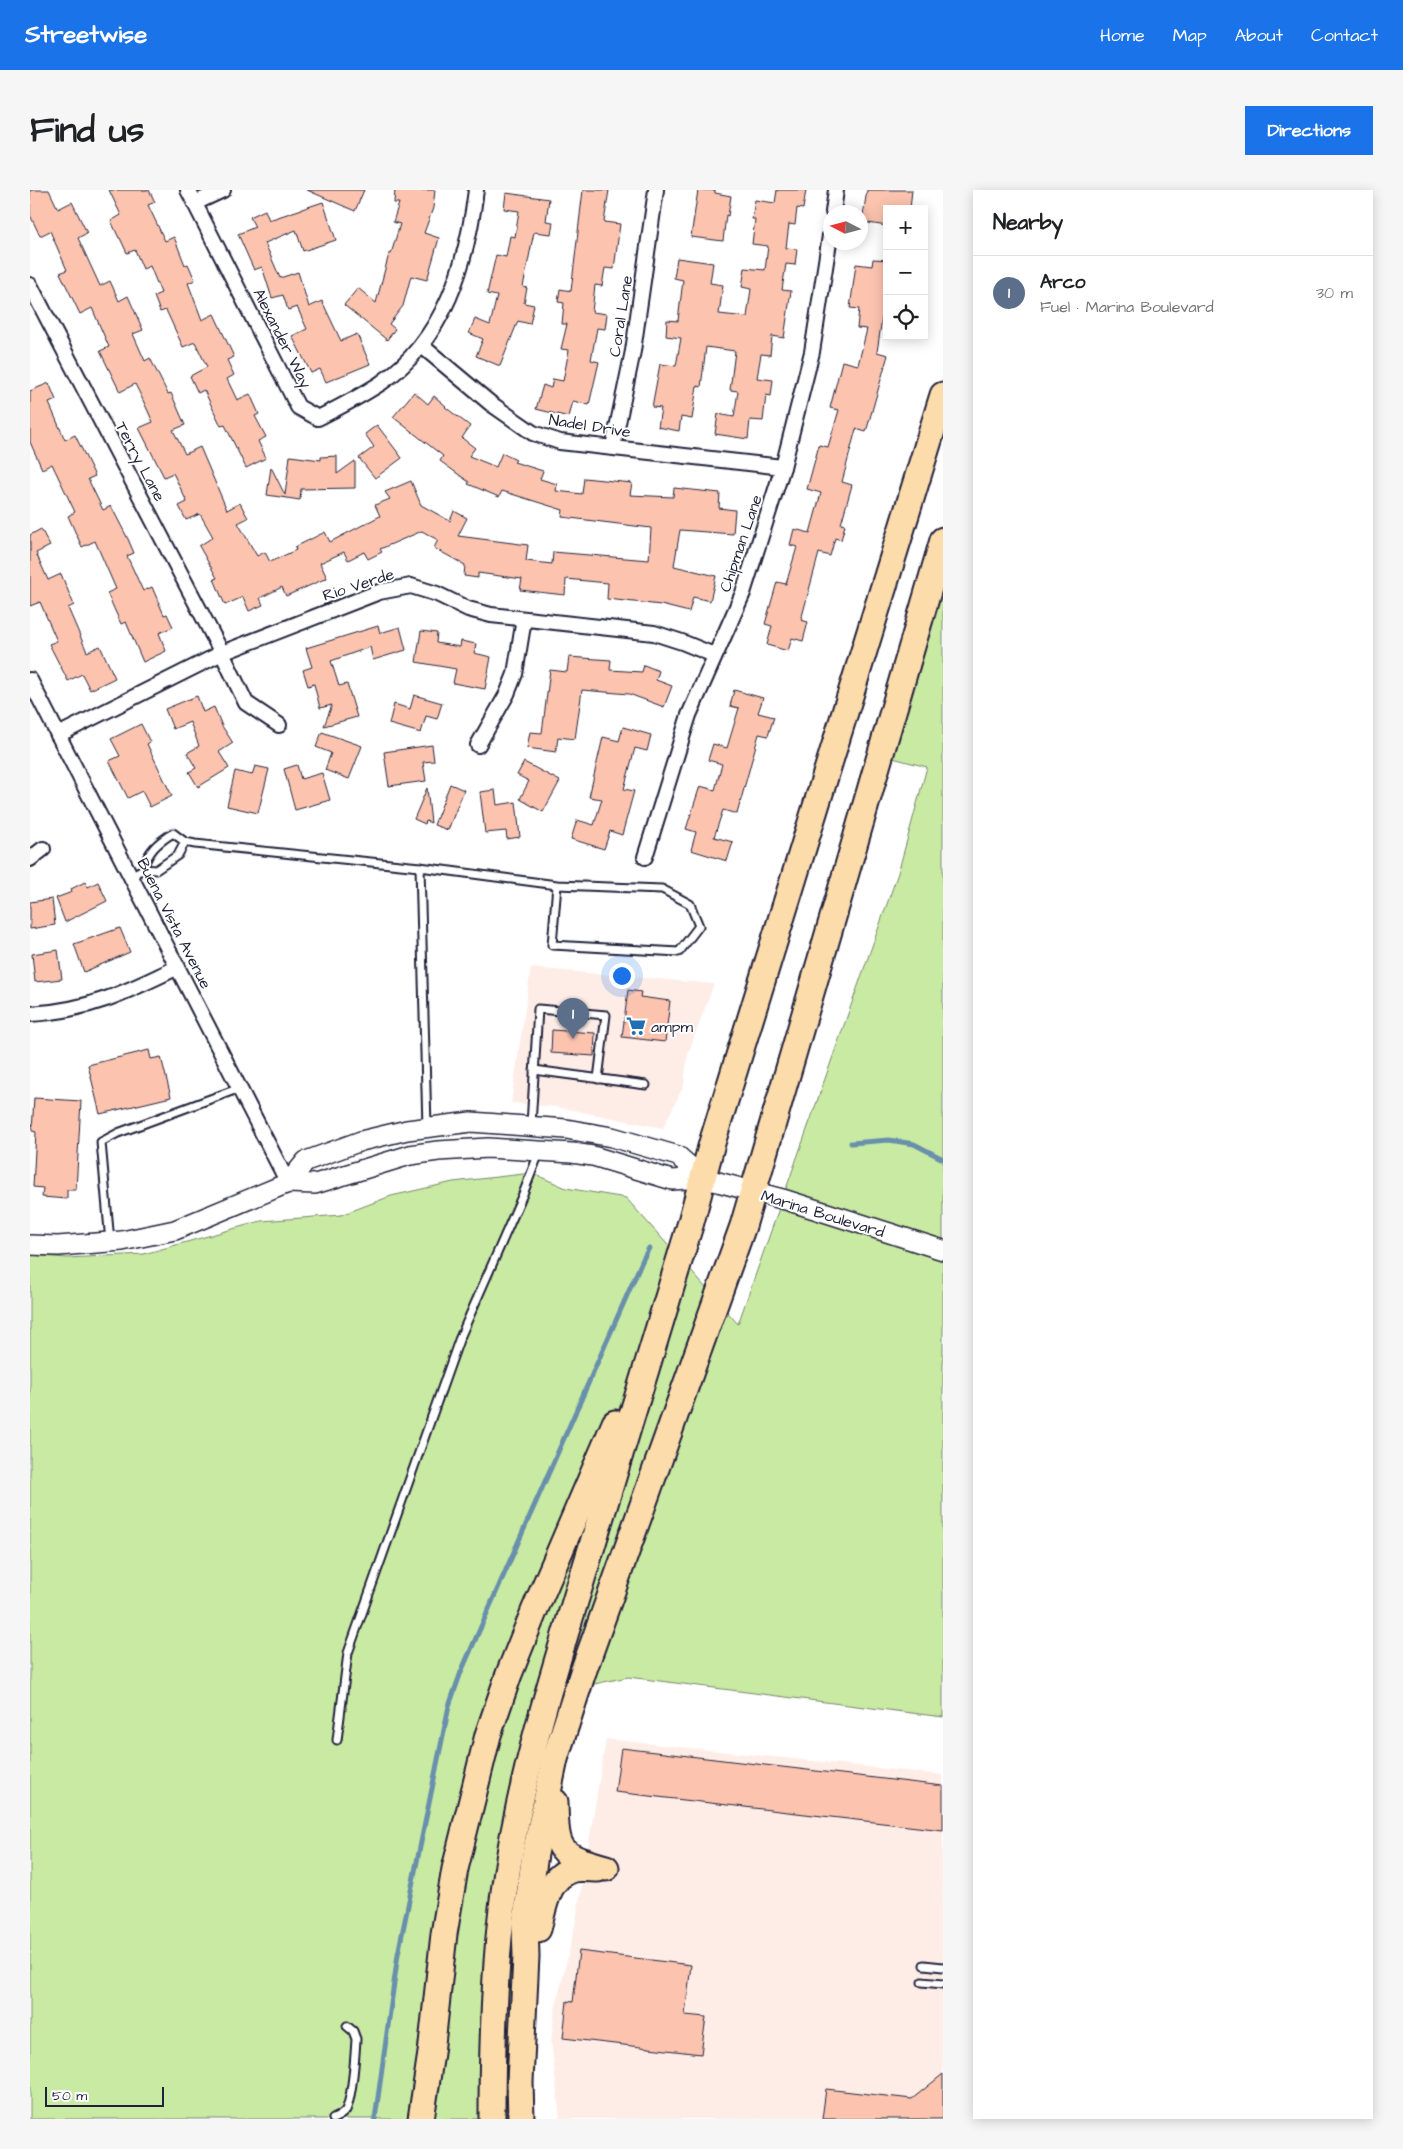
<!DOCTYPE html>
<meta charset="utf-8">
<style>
:root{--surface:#fff;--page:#f6f6f6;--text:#202124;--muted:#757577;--line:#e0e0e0;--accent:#1a73e8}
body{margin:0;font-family:"Architects Daughter",sans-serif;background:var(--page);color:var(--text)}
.controls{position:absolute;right:15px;top:15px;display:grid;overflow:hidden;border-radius:0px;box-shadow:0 2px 12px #0003}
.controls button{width:45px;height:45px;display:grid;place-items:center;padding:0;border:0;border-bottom:1px solid var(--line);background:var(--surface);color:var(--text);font:25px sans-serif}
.compass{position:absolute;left:793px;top:15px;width:45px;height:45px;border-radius:50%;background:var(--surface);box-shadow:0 2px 12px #0003;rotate:276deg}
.scale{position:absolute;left:15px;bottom:12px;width:119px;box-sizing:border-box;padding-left:5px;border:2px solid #22223b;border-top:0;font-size:14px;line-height:18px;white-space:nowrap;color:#22223b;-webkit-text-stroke:4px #fff;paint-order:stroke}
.you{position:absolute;left:591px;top:785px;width:18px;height:18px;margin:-12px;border:4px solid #fff;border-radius:50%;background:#1a73e8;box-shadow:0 0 0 8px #1a73e833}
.badge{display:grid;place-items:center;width:32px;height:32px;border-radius:50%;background:var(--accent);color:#fff;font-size:16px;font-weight:700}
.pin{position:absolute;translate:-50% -41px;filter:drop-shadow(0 1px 2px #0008)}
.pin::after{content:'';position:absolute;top:26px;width:18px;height:15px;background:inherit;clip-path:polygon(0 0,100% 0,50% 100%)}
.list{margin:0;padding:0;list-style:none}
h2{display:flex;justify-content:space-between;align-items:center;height:65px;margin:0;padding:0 20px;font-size:21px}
h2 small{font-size:16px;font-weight:400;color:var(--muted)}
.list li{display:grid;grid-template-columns:32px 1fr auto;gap:15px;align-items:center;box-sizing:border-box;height:75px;padding:0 20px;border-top:1px solid var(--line)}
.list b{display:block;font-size:19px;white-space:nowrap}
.list p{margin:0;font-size:16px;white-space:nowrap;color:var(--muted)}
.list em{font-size:16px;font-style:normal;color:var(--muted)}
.icon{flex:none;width:28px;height:28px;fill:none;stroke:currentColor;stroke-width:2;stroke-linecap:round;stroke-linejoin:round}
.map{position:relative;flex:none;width:913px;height:1929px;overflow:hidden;border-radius:0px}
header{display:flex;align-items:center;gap:30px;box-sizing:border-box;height:70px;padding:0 25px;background:var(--accent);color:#fff}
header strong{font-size:24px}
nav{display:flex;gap:28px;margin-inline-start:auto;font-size:18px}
.intro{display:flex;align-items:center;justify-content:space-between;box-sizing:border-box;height:120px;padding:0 30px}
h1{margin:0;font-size:35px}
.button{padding:12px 22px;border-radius:0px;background:var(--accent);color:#fff;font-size:18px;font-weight:700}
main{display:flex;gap:30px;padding:0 30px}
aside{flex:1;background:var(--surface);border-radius:0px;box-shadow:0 2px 12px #0003}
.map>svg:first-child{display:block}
.built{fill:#feede7}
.green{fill:#c9eaa2;stroke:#76866e}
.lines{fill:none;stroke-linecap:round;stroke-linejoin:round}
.stream{stroke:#6890ac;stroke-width:5}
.building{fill:#fcc4af;stroke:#22223b}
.lane-casing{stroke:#22223b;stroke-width:11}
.street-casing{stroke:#22223b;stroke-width:18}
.secondary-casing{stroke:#22223b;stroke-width:22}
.highway-casing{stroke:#22223b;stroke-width:29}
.lane{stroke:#fff;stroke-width:7}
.street{stroke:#fff;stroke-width:14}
.secondary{stroke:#fff;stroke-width:19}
.highway{stroke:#fddcac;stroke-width:25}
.labels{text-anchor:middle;stroke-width:4;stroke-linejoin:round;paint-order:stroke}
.street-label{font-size:16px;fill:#22223b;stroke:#fff}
.poi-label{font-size:16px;fill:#22223b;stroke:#fff;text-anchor:start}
</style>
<header>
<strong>Streetwise</strong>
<nav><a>Home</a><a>Map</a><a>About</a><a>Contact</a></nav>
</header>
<div class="intro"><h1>Find us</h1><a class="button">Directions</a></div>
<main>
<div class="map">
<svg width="913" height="1929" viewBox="0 0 913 1929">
<rect width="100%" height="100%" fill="#fff"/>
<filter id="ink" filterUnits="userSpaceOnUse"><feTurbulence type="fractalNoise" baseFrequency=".02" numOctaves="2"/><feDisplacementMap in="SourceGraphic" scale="10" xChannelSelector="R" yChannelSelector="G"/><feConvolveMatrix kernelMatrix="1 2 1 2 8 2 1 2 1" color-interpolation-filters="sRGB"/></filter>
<g filter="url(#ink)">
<!-- built -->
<g class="built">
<path d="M 501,778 L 684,794 L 658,864 L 654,895 L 633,938 L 527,917 L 481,913 Z"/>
<path d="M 576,1549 L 913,1585 L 913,1929 L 530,1929 L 521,1851 L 525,1820 L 546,1731 Z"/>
</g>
<!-- green -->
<path class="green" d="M 913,350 L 913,1527 L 598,1487 L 511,1505 L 484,1929 L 0,1929 L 0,1065 L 37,1068 L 114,1064 L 231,1031 L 311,1025 L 361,1006 L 423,992 L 502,983 L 536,998 L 596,1008 L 708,1134 L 868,683 L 897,577 L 851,565 Z"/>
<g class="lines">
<!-- stream -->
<g class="stream">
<path d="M 821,953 L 859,950 L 884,954 L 913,969"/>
<path d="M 345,1929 L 368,1764 L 419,1516 L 431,1482 L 613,1069 L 619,1058"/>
</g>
</g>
<!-- building -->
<g class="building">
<path d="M 0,0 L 19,0 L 28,19 L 42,12 L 57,43 L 48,48 L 70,96 L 80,91 L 89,111 L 98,106 L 109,131 L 113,140 L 103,144 L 115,171 L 120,168 L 138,204 L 141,203 L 155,235 L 143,240 L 155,264 L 170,257 L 197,320 L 210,313 L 218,328 L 208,333 L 227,366 L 235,362 L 240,372 L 266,360 L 265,357 L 295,342 L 300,352 L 350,326 L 345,315 L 360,309 L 355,302 L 381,291 L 391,315 L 420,331 L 424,321 L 437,328 L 428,346 L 498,355 L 496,371 L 522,374 L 523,362 L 619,370 L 621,338 L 532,327 L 533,320 L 472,301 L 469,307 L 438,294 L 439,292 L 410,271 L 413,266 L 363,227 L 384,202 L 398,214 L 404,206 L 416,216 L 415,217 L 440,236 L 432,248 L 445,258 L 439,266 L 466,277 L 472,263 L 486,270 L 484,272 L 513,281 L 510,289 L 527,294 L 526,301 L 552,304 L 554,288 L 602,293 L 600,305 L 643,307 L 644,298 L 690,303 L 689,318 L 705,320 L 703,344 L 650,340 L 644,376 L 686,386 L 680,411 L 663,407 L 659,422 L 631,415 L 577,409 L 578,393 L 536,389 L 535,405 L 490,400 L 492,389 L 448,383 L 448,388 L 434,386 L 435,375 L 404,358 L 408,350 L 392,341 L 350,359 L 352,362 L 338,369 L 334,362 L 318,370 L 314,362 L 290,373 L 297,388 L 256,406 L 252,397 L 230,408 L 233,415 L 219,421 L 213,407 L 195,415 L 184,389 L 187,388 L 169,356 L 183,347 L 170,324 L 156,330 L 149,316 L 157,312 L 143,283 L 134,287 L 109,238 L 123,232 L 111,206 L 105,194 L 90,202 L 70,161 L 79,157 L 62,118 L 50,124 L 30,83 L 37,80 L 20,41 L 10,46 L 0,25 Z"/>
<path d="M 79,0 L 119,0 L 125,12 L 118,15 L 135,51 L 144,47 L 155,75 L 158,74 L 165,90 L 158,93 L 172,130 L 184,124 L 204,167 L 197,170 L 204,185 L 197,189 L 207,210 L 220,204 L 229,224 L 225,226 L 236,247 L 228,251 L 236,268 L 216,278 L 195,235 L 191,236 L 174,200 L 168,203 L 160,186 L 177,177 L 165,152 L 153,157 L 136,120 L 130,122 L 124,106 L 131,103 L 120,76 L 113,79 L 105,60 L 97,63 L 90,48 L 89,48 L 81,31 L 91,25 Z"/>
<path d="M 277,0 L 334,0 L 325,21 Z"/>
<path d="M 365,0 L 405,0 L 403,18 L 394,43 L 409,48 L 397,90 L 381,86 L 373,116 L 359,134 L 365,139 L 357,150 L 314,115 L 328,98 L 346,113 L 359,64 L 361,64 L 370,34 L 363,32 L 369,13 L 364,13 Z"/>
<path d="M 553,0 L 579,0 L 574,32 L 590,34 L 584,79 L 575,78 L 572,96 L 565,95 L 562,122 L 577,124 L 575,139 L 567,138 L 561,170 L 569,172 L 559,215 L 543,211 L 539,227 L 506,219 L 513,195 L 521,198 L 523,189 L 533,191 L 539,160 L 531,159 L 537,134 L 532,134 L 534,113 L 528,112 L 530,99 L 541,101 Z"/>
<path d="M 668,0 L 685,0 L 685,3 L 701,6 L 698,26 L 696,25 L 693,51 L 661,47 Z"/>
<path d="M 747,0 L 776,0 L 773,19 L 767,18 L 765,35 L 759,34 L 756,58 L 767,59 L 765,75 L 756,74 L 752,100 L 761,101 L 754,148 L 742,146 L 740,165 L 731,164 L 727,188 L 743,190 L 741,206 L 736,205 L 733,231 L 720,230 L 718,249 L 685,244 L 688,224 L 704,227 L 708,201 L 700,200 L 705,161 L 676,157 L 671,197 L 667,196 L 662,229 L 651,227 L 649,241 L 628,237 L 631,218 L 622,217 L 630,174 L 646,176 L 651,148 L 636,146 L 637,130 L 648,131 L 653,90 L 644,88 L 647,68 L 683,73 L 680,93 L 693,95 L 689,124 L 717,127 L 721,99 L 712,97 L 715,78 L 735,80 L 738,56 L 722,54 L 725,29 L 722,29 L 725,10 L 745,13 Z"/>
<path d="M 837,0 L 882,0 L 880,19 L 857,19 L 857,36 L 832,32 Z"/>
<path d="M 476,3 L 519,9 L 516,31 L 523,32 L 521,44 L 504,42 L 493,97 L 497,98 L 494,113 L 504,115 L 500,134 L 488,131 L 470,176 L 446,166 L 453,149 L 439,143 L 445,129 L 460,135 L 467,106 L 457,104 L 466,65 L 476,67 L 480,46 L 485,47 L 489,21 L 474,19 Z"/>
<path d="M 293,12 L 306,50 L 273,61 L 266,40 L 235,53 L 250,88 L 268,82 L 279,117 L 292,111 L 311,151 L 327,144 L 340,174 L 296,192 L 290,179 L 281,183 L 262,146 L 277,139 L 267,117 L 258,120 L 253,105 L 242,108 L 232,77 L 224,80 L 208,44 L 225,37 L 220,27 L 235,20 L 239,30 Z"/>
<path d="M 843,69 L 857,70 L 857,94 L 847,162 L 858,165 L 836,242 L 826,239 L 812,292 L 822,295 L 811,334 L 815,335 L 811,350 L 805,348 L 800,366 L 789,363 L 771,430 L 778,432 L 773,451 L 762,448 L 758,461 L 737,455 L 742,436 L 735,434 L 747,392 L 756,394 L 767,357 L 760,355 L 764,339 L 780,343 L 791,303 L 777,299 L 789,255 L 798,257 L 809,220 L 800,218 L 812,171 L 828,175 L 837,139 L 827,138 L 829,119 L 820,118 L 826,74 L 842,76 Z"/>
<path d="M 19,193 L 26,210 L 19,213 L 35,250 L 45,245 L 65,286 L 58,289 L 73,320 L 81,316 L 98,349 L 104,363 L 97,366 L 113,401 L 122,397 L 134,425 L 137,424 L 143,437 L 129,443 L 136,461 L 113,472 L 96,432 L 91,434 L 77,403 L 86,399 L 65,351 L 52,357 L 38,326 L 45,322 L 22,274 L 12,279 L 0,252 L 0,201 Z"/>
<path d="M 347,235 L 372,268 L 345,288 L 329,268 L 344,257 L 335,244 Z"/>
<path d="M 260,266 L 291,270 L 291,267 L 307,266 L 307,284 L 325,271 L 325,298 L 271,299 L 270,310 L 237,305 L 241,277 L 255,305 Z"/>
<path d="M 11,339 L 20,356 L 6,363 L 18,390 L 31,384 L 44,415 L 38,418 L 57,462 L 70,456 L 85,488 L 60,500 L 52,484 L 38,491 L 19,454 L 27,451 L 10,412 L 0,416 L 0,345 Z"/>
<path d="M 348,436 L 350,443 L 370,437 L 376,460 L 343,470 L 340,457 L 301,471 L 309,496 L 317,494 L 327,527 L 294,536 L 302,515 L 290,518 L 284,494 L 278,496 L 273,480 L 282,477 L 276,458 Z"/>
<path d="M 391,441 L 407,443 L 406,453 L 430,457 L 431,451 L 446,454 L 444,463 L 461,467 L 455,499 L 423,493 L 426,479 L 386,472 Z"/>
<path d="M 539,467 L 581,470 L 580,480 L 612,482 L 614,475 L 629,481 L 626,490 L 642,496 L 634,517 L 599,504 L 552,500 L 545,549 L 528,547 L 526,562 L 497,558 L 500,542 L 512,543 L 520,480 L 537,482 Z"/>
<path d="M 704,500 L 733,508 L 728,523 L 744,527 L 738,546 L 729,544 L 707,624 L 693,620 L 684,647 L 703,652 L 697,671 L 661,660 L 666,642 L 656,639 L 670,596 L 685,600 L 692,574 L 678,570 L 683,554 L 697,558 L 709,518 L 700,516 Z"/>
<path d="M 384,505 L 412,513 L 407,529 L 396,526 L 391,543 L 359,534 L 364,514 L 380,519 Z"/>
<path d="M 167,506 L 173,522 L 184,517 L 192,536 L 203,553 L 189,562 L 199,578 L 168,597 L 159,582 L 166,578 L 157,563 L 169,556 L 160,532 L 143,539 L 135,519 Z"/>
<path d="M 111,534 L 120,552 L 117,554 L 142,606 L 120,617 L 112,601 L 98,608 L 79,571 L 90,566 L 81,549 Z"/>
<path d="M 593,537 L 621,545 L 617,561 L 605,558 L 594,599 L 604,601 L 592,645 L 580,641 L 574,659 L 541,649 L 547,630 L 564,635 L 572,609 L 559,607 L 573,547 L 589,551 Z"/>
<path d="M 292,542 L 332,556 L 319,589 L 295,580 L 301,563 L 286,557 Z"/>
<path d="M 402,555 L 404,571 L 393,572 L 396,591 L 359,596 L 354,562 Z"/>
<path d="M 494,572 L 530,591 L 513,622 L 490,609 L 499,591 L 487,585 Z"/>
<path d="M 267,575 L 271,589 L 292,583 L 300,610 L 265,620 L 254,579 Z"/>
<path d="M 225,576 L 239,579 L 228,623 L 197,616 L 205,581 L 222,585 Z"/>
<path d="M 420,594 L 434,600 L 418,640 L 404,635 Z"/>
<path d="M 397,598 L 401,633 L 396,631 L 395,634 L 384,629 Z"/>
<path d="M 465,600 L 467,615 L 486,612 L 490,647 L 477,649 L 476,641 L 455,643 L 450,602 Z"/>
<path d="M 55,692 L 58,697 L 68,692 L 77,711 L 35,732 L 26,708 L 42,702 L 41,699 Z"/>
<path d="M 22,709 L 25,735 L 0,739 L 0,712 Z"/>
<path d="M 90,738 L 100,762 L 54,782 L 44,754 Z"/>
<path d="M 28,760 L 32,789 L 5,792 L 2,764 Z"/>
<path d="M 598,800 L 611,802 L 610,807 L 640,811 L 635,852 L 592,847 Z"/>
<path d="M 522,840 L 565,843 L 564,866 L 521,863 Z"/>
<path d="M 119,860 L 121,869 L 131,867 L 141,907 L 70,924 L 58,875 Z"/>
<path d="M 4,908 L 51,911 L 46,1000 L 37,1000 L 37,1009 L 12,1007 L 13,998 L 3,997 L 6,942 L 2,941 Z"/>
<path d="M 591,1558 L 913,1596 L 913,1640 L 585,1602 Z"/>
<path d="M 549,1761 L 661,1775 L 655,1825 L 676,1827 L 671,1864 L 533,1848 L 537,1811 L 543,1812 Z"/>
<path d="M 913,1884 L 913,1929 L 792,1929 L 796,1899 L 882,1909 Z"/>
</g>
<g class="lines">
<defs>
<g id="lane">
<path d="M 113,679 C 118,661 127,653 143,643 L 155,652 L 165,654 L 390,677"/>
<path d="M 101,686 L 113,679 L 126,680 L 148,665 L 155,652"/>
<path d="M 504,880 L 616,895"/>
<path d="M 501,935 L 508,819 L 576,825 L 568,889"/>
<path d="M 397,937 L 390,677 L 527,695 L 522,755 L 649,762 L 669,736 L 660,714 L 632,699 L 527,695"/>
<path d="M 80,1052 L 71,952 L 88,943 L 210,898"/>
<path d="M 307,1550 L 318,1463 L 429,1150 L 493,1004 L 509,963"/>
<path d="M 894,1775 L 913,1777"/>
<path d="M 892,1792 L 913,1794"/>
<path d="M 303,1929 C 308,1927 313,1924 316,1920 C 323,1904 325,1866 326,1849 L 323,1841 L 317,1836"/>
</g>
<g id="street">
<path d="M 158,0 L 268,217 L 288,228 C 310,217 331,206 351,193 C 415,149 437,73 446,0"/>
<path d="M 165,13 L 193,0"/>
<path d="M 803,22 L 806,0"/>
<path d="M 0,95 L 192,463 L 216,513 L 249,535"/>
<path d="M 392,156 L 460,213 L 503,243 L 530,252 L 753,277"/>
<path d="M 583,257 L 603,161 L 626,0"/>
<path d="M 0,490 L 258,993"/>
<path d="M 28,545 L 192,463 L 349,402 L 381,396 L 407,404 L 438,419 L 461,425 L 624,443 L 652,452 L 684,465"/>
<path d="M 448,555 L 477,504 L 485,484 L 494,429"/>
<path d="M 615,667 L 659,525 L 713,403 L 753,277 L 782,162 L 801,39"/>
<path d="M 0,669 L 13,659"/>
<path d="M 0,824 C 58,821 97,802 148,777"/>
</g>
<g id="secondary">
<path d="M 258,993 L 276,971 L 331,951 L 377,940 L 441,932 L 536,939 L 582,947 L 648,966 L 673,988"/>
<path d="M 0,1055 L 28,1056 L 92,1051 L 145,1040 L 258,993 L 285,994 L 380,965 L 408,961 L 458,958 L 542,963 L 563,966 L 642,990 L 673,988 L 756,1010 L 913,1060"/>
</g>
<g id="highway">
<path d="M 525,1612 C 526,1662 528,1665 576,1678"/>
<path d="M 508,1739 C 514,1717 517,1686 544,1679 C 551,1678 561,1679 568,1679"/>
<path d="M 391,1929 L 401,1863 L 414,1744 L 425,1679 L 458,1545 L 479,1484 L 505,1419 L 585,1233"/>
<path d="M 462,1929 C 462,1853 464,1778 474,1702 C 488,1596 520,1494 551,1392 C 587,1272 624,1152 661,1032 L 682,953 L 913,205"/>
<path d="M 491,1929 L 490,1892 L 496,1766 L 495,1735 L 505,1664 L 525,1569 L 553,1482 L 713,1036 L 913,350"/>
</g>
</defs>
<!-- lane casing -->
<use href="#lane" class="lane-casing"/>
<!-- street casing -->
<use href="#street" class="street-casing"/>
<!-- secondary casing -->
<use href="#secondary" class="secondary-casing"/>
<!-- highway casing -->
<use href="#highway" class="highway-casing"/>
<!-- lane -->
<use href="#lane" class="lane"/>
<!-- street -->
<use href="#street" class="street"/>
<!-- secondary -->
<use href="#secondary" class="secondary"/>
<!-- highway -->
<use href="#highway" class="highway"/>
</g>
</g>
<!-- icons -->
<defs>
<symbol id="supermarket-bare" viewBox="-9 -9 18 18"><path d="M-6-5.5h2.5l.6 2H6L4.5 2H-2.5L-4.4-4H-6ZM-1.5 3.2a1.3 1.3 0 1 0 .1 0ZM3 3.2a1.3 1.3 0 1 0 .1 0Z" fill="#1f6fb2" stroke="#fff" stroke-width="2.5" paint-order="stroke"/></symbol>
</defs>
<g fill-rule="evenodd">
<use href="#supermarket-bare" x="592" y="822" width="28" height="28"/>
</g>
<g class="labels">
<!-- street labels -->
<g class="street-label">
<text transform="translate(590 126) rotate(-81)" y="6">Coral Lane</text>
<text transform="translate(253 148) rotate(63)" y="6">Alexander Way</text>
<text transform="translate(560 235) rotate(9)" y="6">Nadel Drive</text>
<text transform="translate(111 271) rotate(62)" y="6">Terry Lane</text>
<text transform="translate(710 353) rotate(-71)" y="6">Chipman Lane</text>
<text transform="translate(328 394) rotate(-18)" y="6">Rio Verde</text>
<text transform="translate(145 733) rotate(63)" y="6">Buena Vista Avenue</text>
<text transform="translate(793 1023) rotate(17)" y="6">Marina Boulevard</text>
</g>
<!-- poi labels -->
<g class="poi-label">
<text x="621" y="842">ampm</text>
</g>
</g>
</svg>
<div class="controls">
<button>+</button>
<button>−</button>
<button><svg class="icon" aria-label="locate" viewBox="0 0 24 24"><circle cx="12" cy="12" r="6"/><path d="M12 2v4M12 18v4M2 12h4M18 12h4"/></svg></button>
</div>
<svg class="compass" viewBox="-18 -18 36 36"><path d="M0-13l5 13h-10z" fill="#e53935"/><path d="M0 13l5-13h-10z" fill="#757577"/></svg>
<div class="scale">50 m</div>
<div class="you"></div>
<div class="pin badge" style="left:543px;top:849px;background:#5c6f8a">1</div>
</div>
<aside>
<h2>Nearby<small></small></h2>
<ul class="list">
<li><span class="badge" style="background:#5c6f8a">1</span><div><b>Arco</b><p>Fuel · Marina Boulevard</p></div><em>30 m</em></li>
</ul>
</aside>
</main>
